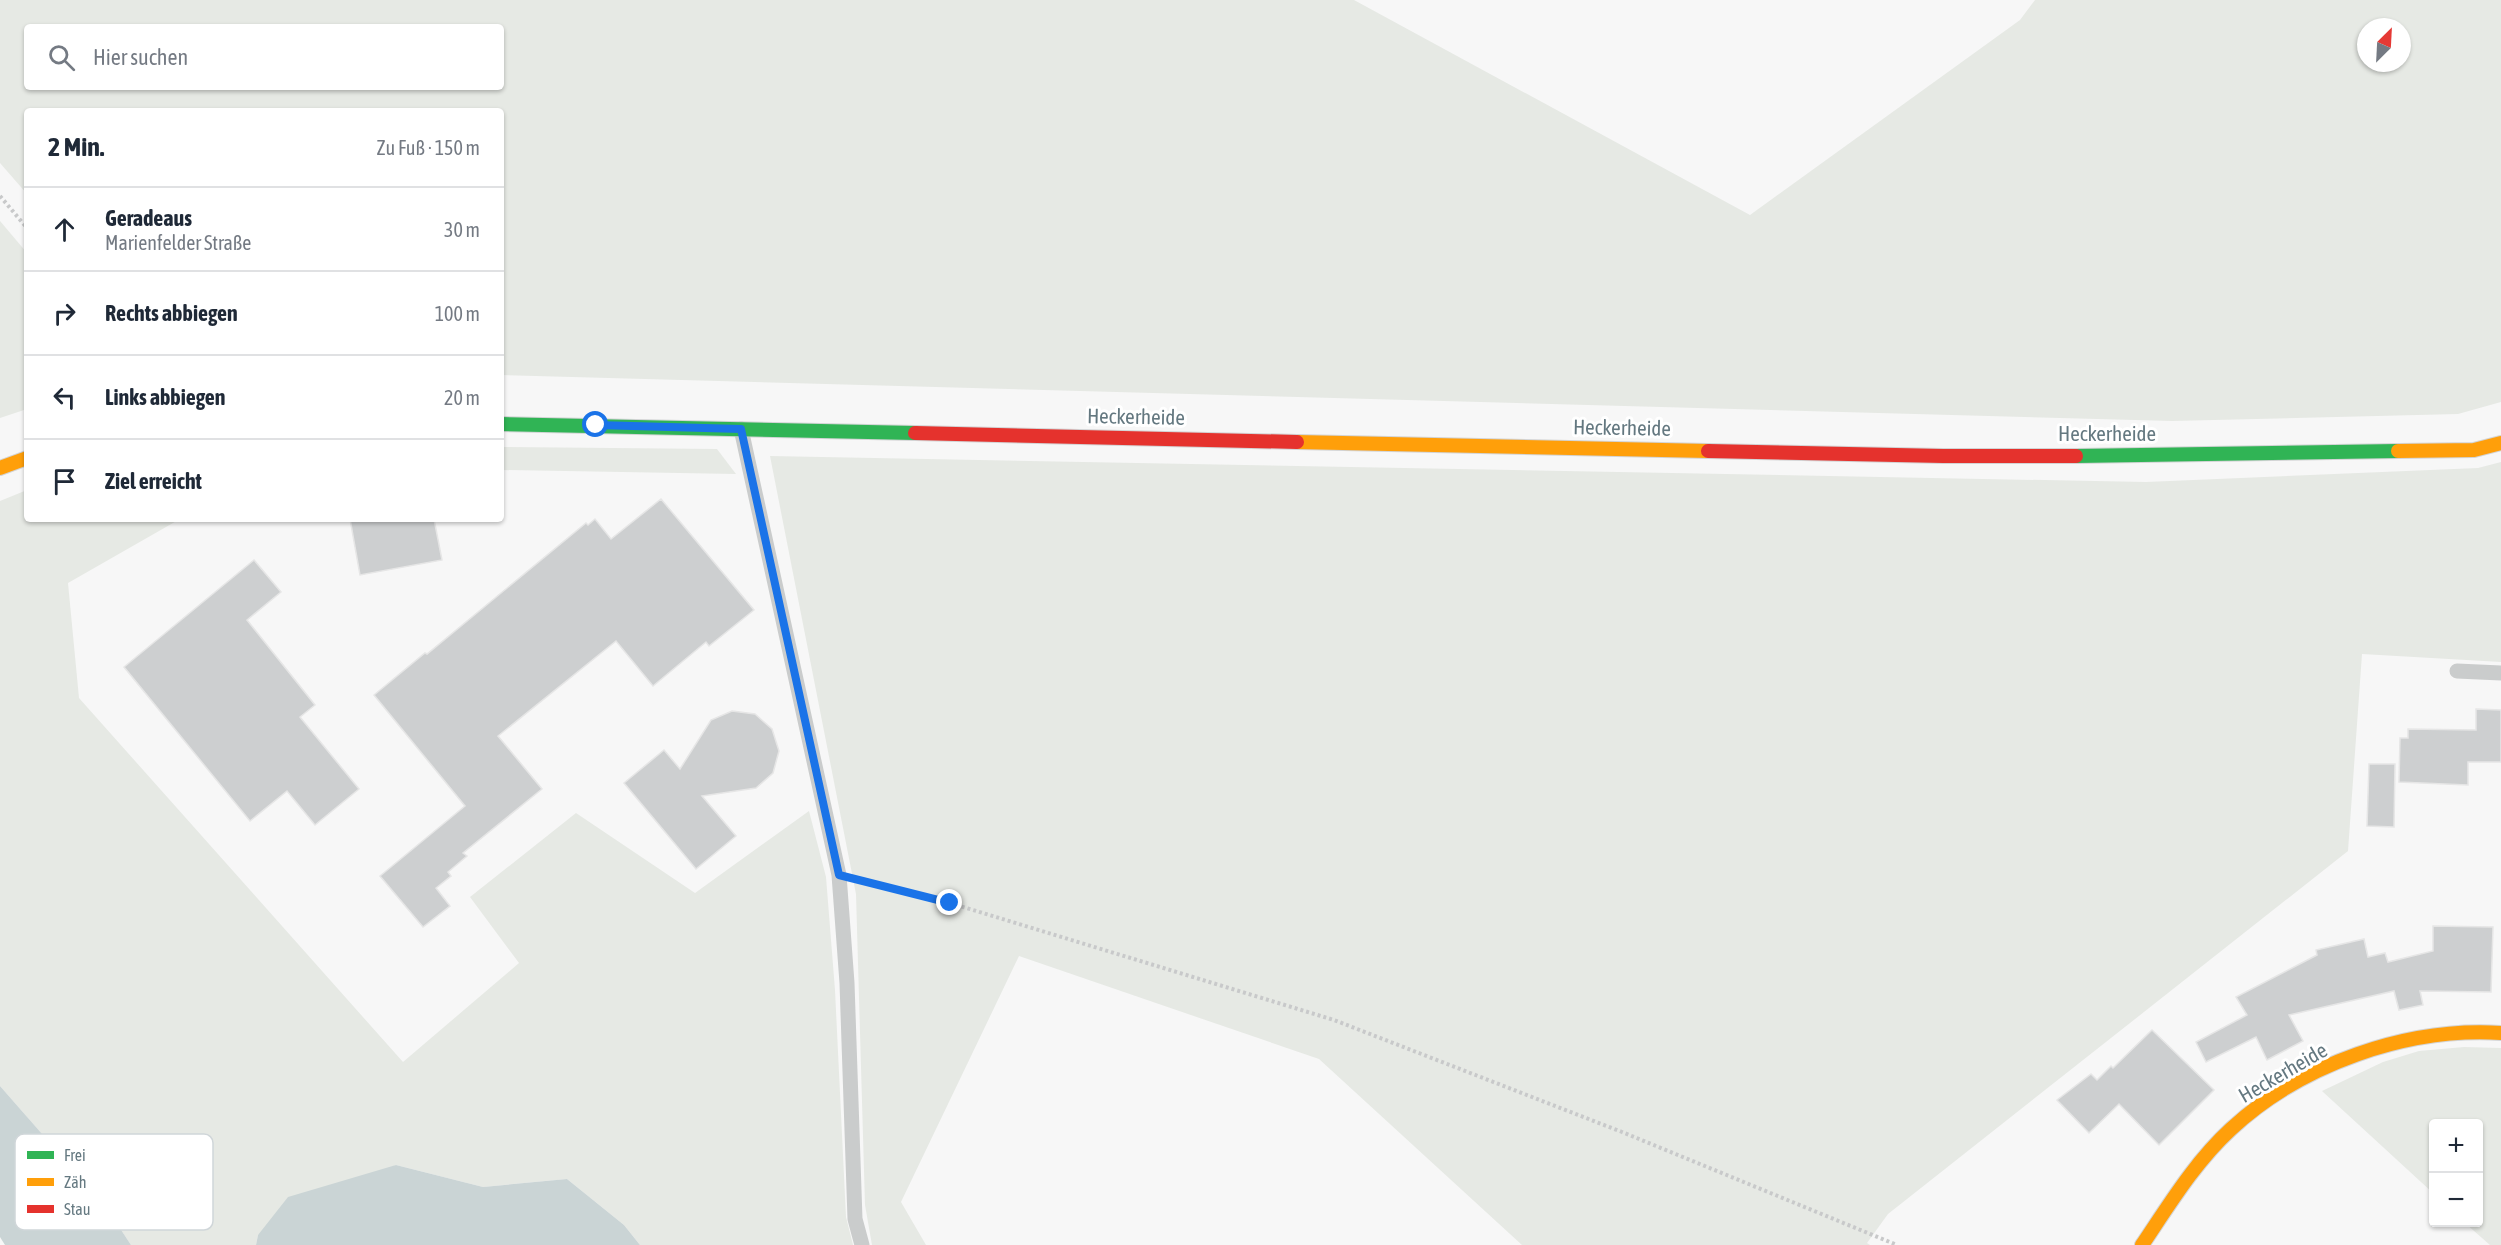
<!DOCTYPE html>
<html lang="de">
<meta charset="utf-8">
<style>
:root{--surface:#fff;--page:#f6f6f7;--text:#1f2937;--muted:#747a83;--line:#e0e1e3}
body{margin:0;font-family:"Asap Condensed",sans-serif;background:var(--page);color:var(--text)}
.controls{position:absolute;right:18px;bottom:18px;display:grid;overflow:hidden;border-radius:6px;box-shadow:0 2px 4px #0004}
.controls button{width:54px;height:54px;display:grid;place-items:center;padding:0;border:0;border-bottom:2px solid var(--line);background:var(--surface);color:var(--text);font:30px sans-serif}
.compass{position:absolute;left:2357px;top:18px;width:54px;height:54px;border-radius:50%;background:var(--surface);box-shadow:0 2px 4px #0004;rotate:24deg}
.stop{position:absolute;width:18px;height:18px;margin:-14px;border:4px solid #1a73e8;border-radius:50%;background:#fff}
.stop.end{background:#1a73e8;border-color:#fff;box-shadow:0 2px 6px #0008}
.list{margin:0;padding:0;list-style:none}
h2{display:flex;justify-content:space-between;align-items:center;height:78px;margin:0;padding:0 24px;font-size:26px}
h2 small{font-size:20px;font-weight:400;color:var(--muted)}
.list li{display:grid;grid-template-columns:39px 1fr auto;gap:18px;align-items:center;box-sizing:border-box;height:84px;padding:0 24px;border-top:2px solid var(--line)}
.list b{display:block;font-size:22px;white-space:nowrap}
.list p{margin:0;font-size:20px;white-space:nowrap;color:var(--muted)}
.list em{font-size:20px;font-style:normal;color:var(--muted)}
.icon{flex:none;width:33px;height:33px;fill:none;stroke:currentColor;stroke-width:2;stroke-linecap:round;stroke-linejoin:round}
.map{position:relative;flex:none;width:2501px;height:1245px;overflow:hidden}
.search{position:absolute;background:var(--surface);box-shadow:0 2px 4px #0004;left:24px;top:24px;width:480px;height:66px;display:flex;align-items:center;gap:15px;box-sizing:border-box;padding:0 21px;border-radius:6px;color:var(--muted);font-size:22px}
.panel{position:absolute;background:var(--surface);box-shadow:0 2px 4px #0004;left:24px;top:108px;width:480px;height:414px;border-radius:6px}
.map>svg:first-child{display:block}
.green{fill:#e6e9e4;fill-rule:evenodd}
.water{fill:#cad4d5}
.building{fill:#cdcfd0;stroke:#e6e6e6;stroke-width:1.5}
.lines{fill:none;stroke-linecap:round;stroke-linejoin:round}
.fast-casing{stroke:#d3d4d5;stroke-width:16}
.slow-casing{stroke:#d3d4d5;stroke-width:16}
.jam-casing{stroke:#d3d4d5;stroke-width:16}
.path{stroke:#c8c9ca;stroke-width:4;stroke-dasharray:3 3;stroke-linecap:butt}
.lane{stroke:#cacccc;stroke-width:15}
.fast{stroke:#30b455;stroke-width:14}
.slow{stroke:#ff9f0a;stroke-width:14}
.jam{stroke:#e5322d;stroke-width:14}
.route{stroke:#1a73e8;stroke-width:8}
.labels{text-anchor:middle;stroke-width:6;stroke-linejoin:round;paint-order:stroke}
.street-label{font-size:21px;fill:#647880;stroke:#fff}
.key{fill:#fff;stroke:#d0d6d9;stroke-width:1.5}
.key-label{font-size:16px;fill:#647880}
</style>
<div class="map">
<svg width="2501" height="1245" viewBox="0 0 2501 1245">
<rect width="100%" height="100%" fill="#f7f7f7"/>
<!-- green -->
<g class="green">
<path d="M 0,0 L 1354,0 L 1750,215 L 2020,20 L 2035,0 L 2501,0 L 2501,402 L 2458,414 L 2172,421 L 501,375 L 501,111 L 27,111 L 27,194 L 0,163 ZM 27,27 L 501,27 L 501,87 L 27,87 ZM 2366,27 L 2402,27 L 2402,63 L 2366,63 Z"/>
<path d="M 0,221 L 27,253 L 27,409 L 0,418 Z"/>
<path d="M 501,447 L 717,449 L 736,474 L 501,470 Z"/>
<path d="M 770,456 L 2146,482 L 2478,468 L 2501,462 L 2501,662 L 2362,654 L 2348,851 L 1888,1214 L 1867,1243 L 1870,1245 L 1522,1245 L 1319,1059 L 1019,956 L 901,1202 L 926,1245 L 872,1245 L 865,1205 L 856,894 Z"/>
<path d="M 27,490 L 27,519 L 180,519 L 68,583 L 79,698 L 403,1062 L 519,963 L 470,897 L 576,813 L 695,893 L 809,811 L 826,877 L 835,990 L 846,1217 L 853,1245 L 640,1245 L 624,1225 L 567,1179 L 483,1187 L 396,1165 L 258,1235 L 256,1245 L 131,1245 L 106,1207 L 0,1086 L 0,501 Z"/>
<path d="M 2464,1047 L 2501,1048 L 2501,1245 L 2490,1245 L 2465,1223 L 2478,1222 L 2478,1124 L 2434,1124 L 2433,1193 L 2322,1091 L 2383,1062 L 2419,1051 Z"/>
</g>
<!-- water -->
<g class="water">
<path d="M 0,1086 L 106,1207 L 131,1245 L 5,1245 L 0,1237 Z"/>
<path d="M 396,1165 L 483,1187 L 567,1179 L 624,1225 L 640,1245 L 256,1245 L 258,1235 L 288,1197 Z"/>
</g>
<!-- building -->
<g class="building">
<path d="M 661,499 L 754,610 L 709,646 L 706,642 L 653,686 L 616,641 L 498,736 L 542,789 L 463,853 L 467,856 L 448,872 L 451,876 L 436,888 L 450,906 L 423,927 L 380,876 L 465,806 L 374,695 L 425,653 L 427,654 L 586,523 L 588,525 L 595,519 L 611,539 Z"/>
<path d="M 350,519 L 434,519 L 442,560 L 360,575 Z"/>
<path d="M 254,560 L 281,592 L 247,620 L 315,705 L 300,717 L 359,789 L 315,825 L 287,791 L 250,821 L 124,667 Z"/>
<path d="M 2476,709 L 2501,710 L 2501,762 L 2468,762 L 2468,785 L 2399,782 L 2400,738 L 2408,738 L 2408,729 L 2476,730 Z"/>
<path d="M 732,711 L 755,714 L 772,729 L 779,751 L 773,773 L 756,788 L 702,796 L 736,836 L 696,869 L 624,783 L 664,750 L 680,769 L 711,720 Z"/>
<path d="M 2369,764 L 2395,764 L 2394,827 L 2367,826 Z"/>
<path d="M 2433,926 L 2493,927 L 2491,992 L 2420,991 L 2423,1005 L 2399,1010 L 2394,991 L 2289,1015 L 2303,1041 L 2267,1060 L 2256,1037 L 2206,1062 L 2196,1042 L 2247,1015 L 2236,997 L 2317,955 L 2316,950 L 2364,939 L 2368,957 L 2385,953 L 2388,962 L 2433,951 Z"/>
<path d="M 2152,1030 L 2214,1090 L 2159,1145 L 2119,1104 L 2089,1133 L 2057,1100 L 2091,1074 L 2097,1080 L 2111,1066 L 2113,1068 Z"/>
</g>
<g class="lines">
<defs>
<g id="fast">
<path d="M 501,424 L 915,433"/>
<path d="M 2076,456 L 2398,451"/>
</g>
<g id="slow">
<path d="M 1297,442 L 1708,451"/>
<path d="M 2398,451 L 2474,450 L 2501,443"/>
<path d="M 0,468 L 27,458"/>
<path d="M 2142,1245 C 2169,1205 2195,1162 2231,1129 C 2301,1064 2407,1027 2501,1033"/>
</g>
<g id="jam">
<path d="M 915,433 L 1297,442"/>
<path d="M 1708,451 L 1943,456 L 2076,456"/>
</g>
</defs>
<!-- fast casing -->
<use href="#fast" class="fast-casing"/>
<!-- slow casing -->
<use href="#slow" class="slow-casing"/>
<!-- jam casing -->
<use href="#jam" class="jam-casing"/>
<!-- path -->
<g class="path">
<path d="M 0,196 L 27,228"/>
<path d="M 863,881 L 950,903 L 1334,1020 L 1622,1132 L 1897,1245"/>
</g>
<!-- lane -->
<g class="lane">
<path d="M 741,429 L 839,875 L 847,983 L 855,1219 L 862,1245"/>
<path d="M 2457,671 L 2501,673"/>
</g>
<!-- fast -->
<use href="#fast" class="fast"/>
<!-- slow -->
<use href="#slow" class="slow"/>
<!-- jam -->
<use href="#jam" class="jam"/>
</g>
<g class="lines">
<!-- route -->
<path class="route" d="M 596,425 L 741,429 L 839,875 L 950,903"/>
</g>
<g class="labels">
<!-- street labels -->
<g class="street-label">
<text transform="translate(1136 417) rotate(1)" y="7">Heckerheide</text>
<text transform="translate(1622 428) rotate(1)" y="7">Heckerheide</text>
<text x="2107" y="441">Heckerheide</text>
<text transform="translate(2283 1073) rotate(-30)" y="7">Heckerheide</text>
</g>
</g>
<!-- legend -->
<rect x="15" y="1134" width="198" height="96" rx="9" class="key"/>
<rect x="27" y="1151" width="27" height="8" fill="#30b455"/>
<rect x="27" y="1178" width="27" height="8" fill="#ff9f0a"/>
<rect x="27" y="1205" width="27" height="8" fill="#e5322d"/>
<g class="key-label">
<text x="64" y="1161">Frei</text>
<text x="64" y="1188">Zäh</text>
<text x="64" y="1215">Stau</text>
</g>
</svg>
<div class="controls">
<button>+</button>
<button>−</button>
</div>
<svg class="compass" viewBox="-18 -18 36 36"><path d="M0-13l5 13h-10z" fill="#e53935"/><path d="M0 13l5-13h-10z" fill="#747a83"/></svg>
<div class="stop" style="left:596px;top:425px"></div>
<div class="stop end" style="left:950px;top:903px"></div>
<div class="search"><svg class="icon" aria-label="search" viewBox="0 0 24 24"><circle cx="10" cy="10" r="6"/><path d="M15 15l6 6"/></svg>Hier suchen</div>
<section class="panel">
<h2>2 Min.<small>Zu Fuß · 150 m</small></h2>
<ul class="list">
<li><svg class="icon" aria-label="ahead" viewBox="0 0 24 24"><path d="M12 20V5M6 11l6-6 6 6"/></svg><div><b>Geradeaus</b><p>Marienfelder Straße</p></div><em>30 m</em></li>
<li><svg class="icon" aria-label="right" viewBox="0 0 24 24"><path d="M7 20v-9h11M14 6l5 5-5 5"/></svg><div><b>Rechts abbiegen</b></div><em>100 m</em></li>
<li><svg class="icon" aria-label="left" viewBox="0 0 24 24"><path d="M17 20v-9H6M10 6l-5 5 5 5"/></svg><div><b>Links abbiegen</b></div><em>20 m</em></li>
<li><svg class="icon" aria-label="arrive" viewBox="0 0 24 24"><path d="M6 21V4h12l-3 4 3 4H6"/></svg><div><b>Ziel erreicht</b></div></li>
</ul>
</section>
</div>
